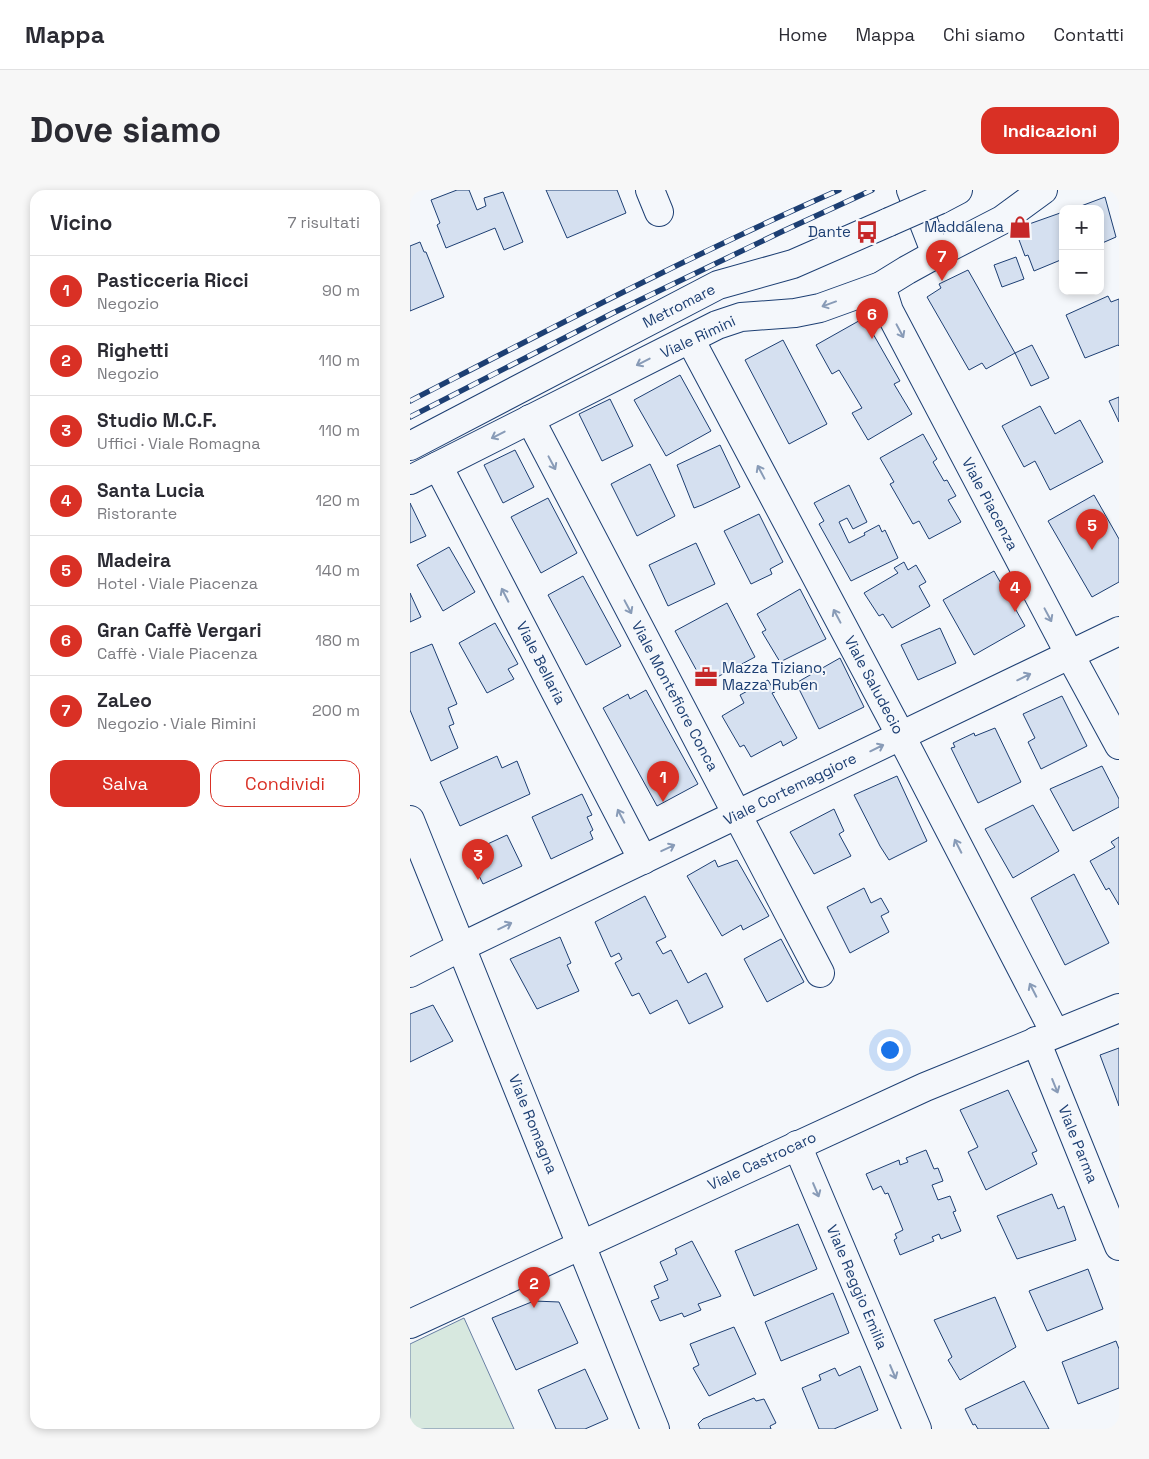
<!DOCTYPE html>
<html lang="it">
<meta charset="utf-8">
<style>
:root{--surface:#fff;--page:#f7f7f7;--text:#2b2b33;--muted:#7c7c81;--line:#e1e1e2;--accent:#d93025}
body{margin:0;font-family:"Space Grotesk",sans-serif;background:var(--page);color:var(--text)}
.controls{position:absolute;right:15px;top:15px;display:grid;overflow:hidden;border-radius:10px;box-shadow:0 2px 8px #0003}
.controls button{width:45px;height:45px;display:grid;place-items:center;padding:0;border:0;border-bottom:1px solid var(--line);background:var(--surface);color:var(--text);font:25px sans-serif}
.you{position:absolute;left:479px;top:859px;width:18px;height:18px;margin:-12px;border:4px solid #fff;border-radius:50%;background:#1a73e8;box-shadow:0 0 0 8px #1a73e833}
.badge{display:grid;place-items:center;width:32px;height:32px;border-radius:50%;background:var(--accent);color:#fff;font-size:16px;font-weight:700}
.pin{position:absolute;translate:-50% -41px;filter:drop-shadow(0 1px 2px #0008)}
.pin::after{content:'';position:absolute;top:26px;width:18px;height:15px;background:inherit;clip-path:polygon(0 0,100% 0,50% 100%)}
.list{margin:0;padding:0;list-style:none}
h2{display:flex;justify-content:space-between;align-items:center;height:65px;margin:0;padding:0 20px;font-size:21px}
h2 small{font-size:16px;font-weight:400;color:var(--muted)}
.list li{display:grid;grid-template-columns:32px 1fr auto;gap:15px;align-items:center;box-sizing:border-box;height:70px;padding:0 20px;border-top:1px solid var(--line)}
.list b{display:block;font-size:19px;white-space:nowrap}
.list p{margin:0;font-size:16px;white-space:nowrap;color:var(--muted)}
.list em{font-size:16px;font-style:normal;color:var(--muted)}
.actions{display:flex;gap:10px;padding:15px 20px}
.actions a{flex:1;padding:11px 0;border:1px solid var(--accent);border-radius:15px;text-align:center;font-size:18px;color:var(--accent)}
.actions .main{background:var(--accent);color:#fff}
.map{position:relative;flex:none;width:709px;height:1239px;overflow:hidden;border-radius:15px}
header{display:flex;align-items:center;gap:30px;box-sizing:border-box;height:70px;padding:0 25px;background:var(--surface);border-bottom:1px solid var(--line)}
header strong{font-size:24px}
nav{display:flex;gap:28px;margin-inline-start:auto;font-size:18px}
.intro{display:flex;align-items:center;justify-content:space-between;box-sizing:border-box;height:120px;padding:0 30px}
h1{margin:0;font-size:35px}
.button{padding:12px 22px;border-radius:15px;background:var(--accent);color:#fff;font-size:18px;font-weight:700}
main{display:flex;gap:30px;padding:0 30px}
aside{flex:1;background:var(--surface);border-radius:15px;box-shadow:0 2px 8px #0003}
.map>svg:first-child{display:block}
.green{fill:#d7e8df;stroke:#687fa3}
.building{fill:#d5e0f0;stroke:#1d3f73}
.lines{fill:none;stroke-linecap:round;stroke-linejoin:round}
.minor-casing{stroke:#1d3f73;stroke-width:30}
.minor{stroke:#f4f7fb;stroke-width:28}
.rail-casing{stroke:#1d3f73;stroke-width:5.5}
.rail{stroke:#f4f7fb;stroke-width:4;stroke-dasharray:11;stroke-linecap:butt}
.minor-bridge-casing{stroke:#1d3f73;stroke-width:30;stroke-linecap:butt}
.minor-bridge{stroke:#f4f7fb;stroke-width:28}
.oneway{stroke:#889bb7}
.labels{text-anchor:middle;stroke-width:4;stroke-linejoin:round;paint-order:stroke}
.poi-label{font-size:15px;fill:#1d3f73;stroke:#f4f7fb;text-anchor:end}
.street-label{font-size:15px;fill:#1d3f73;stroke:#f4f7fb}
</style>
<header>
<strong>Mappa</strong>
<nav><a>Home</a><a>Mappa</a><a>Chi siamo</a><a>Contatti</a></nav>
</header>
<div class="intro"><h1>Dove siamo</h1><a class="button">Indicazioni</a></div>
<main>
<aside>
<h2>Vicino<small>7 risultati</small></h2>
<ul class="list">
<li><span class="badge">1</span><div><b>Pasticceria Ricci</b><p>Negozio</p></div><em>90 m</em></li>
<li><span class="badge">2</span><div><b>Righetti</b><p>Negozio</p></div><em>110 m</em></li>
<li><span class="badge">3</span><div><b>Studio M.C.F.</b><p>Uffici · Viale Romagna</p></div><em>110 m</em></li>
<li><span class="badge">4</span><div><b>Santa Lucia</b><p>Ristorante</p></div><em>120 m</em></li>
<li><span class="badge">5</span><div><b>Madeira</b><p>Hotel · Viale Piacenza</p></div><em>140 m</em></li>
<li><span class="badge">6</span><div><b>Gran Caffè Vergari</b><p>Caffè · Viale Piacenza</p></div><em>180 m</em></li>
<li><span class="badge">7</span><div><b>ZaLeo</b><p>Negozio · Viale Rimini</p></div><em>200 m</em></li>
</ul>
<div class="actions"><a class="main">Salva</a><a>Condividi</a></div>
</aside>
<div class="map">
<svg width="709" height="1239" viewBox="0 0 709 1239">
<rect width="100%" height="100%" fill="#f4f7fb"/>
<!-- green -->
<path class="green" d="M 54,1128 L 104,1239 L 0,1239 L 0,1154 Z"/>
<!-- building -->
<g class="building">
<path d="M 47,0 L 59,0 L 67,20 L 76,16 L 74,8 L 93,2 L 113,52 L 94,60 L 85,38 L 36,58 L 27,35 L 30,33 L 21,10 Z"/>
<path d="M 136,0 L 207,0 L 216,23 L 157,48 Z"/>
<path d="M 695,7 L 706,47 L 690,54 L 690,19 L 663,19 Z"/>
<path d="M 653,22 L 653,69 L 624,81 L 618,65 L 615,66 L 605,39 Z"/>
<path d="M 10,52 L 14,62 L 16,62 L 34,107 L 0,121 L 0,56 Z"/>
<path d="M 606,67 L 614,89 L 592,97 L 584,75 Z"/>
<path d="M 558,80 L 605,163 L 576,179 L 572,173 L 559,180 L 517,107 L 531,98 L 529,94 Z"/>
<path d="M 698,106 L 701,112 L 709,109 L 709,156 L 708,155 L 675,168 L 656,125 Z"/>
<path d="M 454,128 L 490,191 L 484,194 L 502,224 L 458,250 L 442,223 L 452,218 L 429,180 L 422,184 L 406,155 Z"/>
<path d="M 373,150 L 417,234 L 379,254 L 335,170 Z"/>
<path d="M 622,155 L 639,188 L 621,196 L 605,163 Z"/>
<path d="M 270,185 L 301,241 L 256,266 L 224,210 Z"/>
<path d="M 709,207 L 709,232 L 699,211 Z"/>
<path d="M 200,209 L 223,256 L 192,271 L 169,224 Z"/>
<path d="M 630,216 L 645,244 L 670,230 L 693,272 L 640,300 L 625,271 L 614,277 L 592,236 Z"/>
<path d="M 513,244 L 527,269 L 523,272 L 534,291 L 537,290 L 546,306 L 538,310 L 551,332 L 519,349 L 509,331 L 503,334 L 480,294 L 484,292 L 470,268 Z"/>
<path d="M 310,255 L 330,297 L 292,315 L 284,318 L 267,275 Z"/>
<path d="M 105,260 L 124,297 L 93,313 L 74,275 Z"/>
<path d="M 240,274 L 265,326 L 227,346 L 201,294 Z"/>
<path d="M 439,295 L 457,332 L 443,339 L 437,328 L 429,332 L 439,353 L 455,345 L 454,343 L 469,335 L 472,342 L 475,340 L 488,368 L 441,391 L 409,334 L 414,331 L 404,313 Z"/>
<path d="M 684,305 L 709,349 L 709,392 L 682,407 L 638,331 Z"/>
<path d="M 138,308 L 167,363 L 131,383 L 101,327 Z"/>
<path d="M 0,313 L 16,346 L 0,353 Z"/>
<path d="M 349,324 L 373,372 L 360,379 L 362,384 L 341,394 L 314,341 Z"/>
<path d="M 286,353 L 305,394 L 258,416 L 239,375 Z"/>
<path d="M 39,357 L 65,402 L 33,421 L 7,375 Z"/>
<path d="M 494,372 L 498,380 L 506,375 L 516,392 L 509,396 L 520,416 L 482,438 L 473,424 L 469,426 L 454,403 L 488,383 L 484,378 Z"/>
<path d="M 584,381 L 615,436 L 564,465 L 533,410 Z"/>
<path d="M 173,386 L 211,456 L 176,475 L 138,405 Z"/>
<path d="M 390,399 L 416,449 L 370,472 L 352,442 L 356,440 L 347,424 Z"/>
<path d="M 0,403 L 11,427 L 0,432 Z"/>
<path d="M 317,413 L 345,467 L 294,494 L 265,441 Z"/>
<path d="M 85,433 L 108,474 L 98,479 L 104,489 L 77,503 L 49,453 Z"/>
<path d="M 530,438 L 546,473 L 508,490 L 491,455 Z"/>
<path d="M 22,454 L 47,514 L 38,518 L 44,534 L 39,536 L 48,558 L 21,571 L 0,520 L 0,463 Z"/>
<path d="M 430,468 L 454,517 L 409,539 L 386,493 Z"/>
<path d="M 358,490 L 365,502 L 362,503 L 387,548 L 373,556 L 371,551 L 341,567 L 334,555 L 330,557 L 312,526 L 334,513 L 330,505 Z"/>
<path d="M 236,500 L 288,594 L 247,616 L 193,518 L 218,504 L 220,509 Z"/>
<path d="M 652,506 L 677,556 L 631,579 L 618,552 L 625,548 L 613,524 Z"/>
<path d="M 585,538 L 611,592 L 568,613 L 541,558 L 545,557 L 543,553 L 564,543 L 565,546 Z"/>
<path d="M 87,566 L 92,578 L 107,571 L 120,604 L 50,636 L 30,592 Z"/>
<path d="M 692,576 L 709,609 L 709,617 L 663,641 L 640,599 Z"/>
<path d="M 487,586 L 517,651 L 479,670 L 470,656 L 444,605 Z"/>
<path d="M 172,604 L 182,625 L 177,627 L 183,640 L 180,642 L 183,649 L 141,669 L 122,627 Z"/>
<path d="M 623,615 L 649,661 L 603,688 L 575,639 Z"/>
<path d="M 424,619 L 434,641 L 429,644 L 441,666 L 404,684 L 380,642 Z"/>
<path d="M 97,645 L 112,676 L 73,694 L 58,663 Z"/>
<path d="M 709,647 L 709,715 L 699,698 L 696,700 L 680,671 L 705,657 L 701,652 Z"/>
<path d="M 305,670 L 308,677 L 327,670 L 359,726 L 333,740 L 331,735 L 312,746 L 277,686 Z"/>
<path d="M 664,684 L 699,753 L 655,775 L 621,708 Z"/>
<path d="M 454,698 L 461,713 L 471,708 L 479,722 L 471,726 L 479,742 L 440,763 L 417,717 Z"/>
<path d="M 235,706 L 256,747 L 246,752 L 253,764 L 261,760 L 278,793 L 296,783 L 313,817 L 279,834 L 267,810 L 240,824 L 229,803 L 222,806 L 205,773 L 212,769 L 209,763 L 201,767 L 185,732 Z"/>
<path d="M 150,747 L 161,773 L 157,775 L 169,801 L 127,819 L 100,769 Z"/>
<path d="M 371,749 L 394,792 L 357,812 L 334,769 Z"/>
<path d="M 23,815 L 43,851 L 0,872 L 0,824 Z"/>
<path d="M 709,858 L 709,916 L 690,865 Z"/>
<path d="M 598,900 L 627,961 L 622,963 L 627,974 L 576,1000 L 558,962 L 568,957 L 550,920 Z"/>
<path d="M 516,960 L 524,979 L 528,978 L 533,991 L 522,995 L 528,1010 L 540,1006 L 546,1021 L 543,1022 L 551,1041 L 531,1049 L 529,1044 L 522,1047 L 524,1051 L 490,1065 L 484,1050 L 487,1048 L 485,1044 L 493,1040 L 478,1003 L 475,1004 L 471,996 L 463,1000 L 456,984 L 489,970 L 490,975 L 498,972 L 496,968 Z"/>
<path d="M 642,1004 L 648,1019 L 654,1016 L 666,1050 L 607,1069 L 587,1026 Z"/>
<path d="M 388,1034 L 407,1079 L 344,1106 L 325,1061 Z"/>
<path d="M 282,1051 L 311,1106 L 288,1114 L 291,1120 L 274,1127 L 272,1123 L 250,1131 L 241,1111 L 249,1108 L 244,1096 L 258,1090 L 250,1072 L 267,1064 L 265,1059 Z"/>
<path d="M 678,1079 L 693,1119 L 637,1141 L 619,1101 Z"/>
<path d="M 423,1103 L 439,1143 L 371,1171 L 355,1132 Z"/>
<path d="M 585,1107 L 606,1157 L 550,1190 L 538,1170 L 542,1167 L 524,1130 Z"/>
<path d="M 124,1111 L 149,1112 L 168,1153 L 106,1180 L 82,1128 Z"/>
<path d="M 324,1137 L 346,1184 L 299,1206 L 283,1178 L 289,1175 L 280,1154 Z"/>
<path d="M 706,1151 L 709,1159 L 709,1198 L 668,1214 L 652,1172 Z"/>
<path d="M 450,1176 L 468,1220 L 424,1239 L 409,1239 L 392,1198 L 411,1190 L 409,1185 L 425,1178 L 429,1186 Z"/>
<path d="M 175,1179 L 198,1229 L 175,1239 L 146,1239 L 128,1200 Z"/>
<path d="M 614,1191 L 639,1239 L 568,1239 L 565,1234 L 563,1235 L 555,1219 Z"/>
<path d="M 344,1208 L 346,1211 L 354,1209 L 366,1233 L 360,1236 L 361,1239 L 290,1239 L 288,1234 L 293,1229 Z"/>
</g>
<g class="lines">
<defs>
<g id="minor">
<path d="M 240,0 L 249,22"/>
<path d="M 501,0 L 526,64"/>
<path d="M 529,10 L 548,0"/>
<path d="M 471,96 L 479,121 L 660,465 L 709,555"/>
<path d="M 280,149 L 491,546 L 645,843"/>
<path d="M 120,229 L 410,783"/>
<path d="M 0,256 L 308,95 L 383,74 L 479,32"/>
<path d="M 28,276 L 233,670"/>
<path d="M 0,290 L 307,135 L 331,127 L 385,123 L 410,118 L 471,96 L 497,80 L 526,64 L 592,30 L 633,0"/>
<path d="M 0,630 L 245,1239"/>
<path d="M 0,783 L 51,757 L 709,441"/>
<path d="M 626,851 L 709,1056"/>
<path d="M 387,955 L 507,1239"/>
<path d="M 0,1134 L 515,897 L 709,818"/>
</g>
</defs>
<!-- minor casing -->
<use href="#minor" class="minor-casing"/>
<!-- minor -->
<use href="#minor" class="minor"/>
<defs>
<g id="rail">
<path d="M 0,211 C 142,138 283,64 429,0"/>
<path d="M 0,227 L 203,123 L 371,42 L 462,0"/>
</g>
</defs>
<!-- rail casing -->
<use href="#rail" class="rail-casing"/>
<!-- rail -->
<use href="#rail" class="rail"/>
<defs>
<path id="minor-bridge" d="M 479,32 L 529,10"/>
</defs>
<!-- minor-bridge casing -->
<use href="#minor-bridge" class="minor-bridge-casing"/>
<!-- minor-bridge -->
<use href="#minor-bridge" class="minor-bridge"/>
</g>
<!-- one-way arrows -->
<defs><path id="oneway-shaft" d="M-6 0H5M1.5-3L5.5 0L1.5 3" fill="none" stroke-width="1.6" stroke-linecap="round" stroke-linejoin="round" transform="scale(1.25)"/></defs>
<g class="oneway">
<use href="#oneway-shaft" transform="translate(419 114) rotate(160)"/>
<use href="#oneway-shaft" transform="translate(490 141) rotate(62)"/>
<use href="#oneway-shaft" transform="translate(233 172) rotate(153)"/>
<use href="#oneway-shaft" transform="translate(88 245) rotate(153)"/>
<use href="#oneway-shaft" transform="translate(142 273) rotate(62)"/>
<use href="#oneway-shaft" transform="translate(351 282) rotate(-118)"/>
<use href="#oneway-shaft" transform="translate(95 405) rotate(-117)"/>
<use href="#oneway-shaft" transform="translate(218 417) rotate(62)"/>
<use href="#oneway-shaft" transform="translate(638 425) rotate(62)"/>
<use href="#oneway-shaft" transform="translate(427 426) rotate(-118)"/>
<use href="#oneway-shaft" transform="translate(614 487) rotate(-26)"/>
<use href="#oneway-shaft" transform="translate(467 558) rotate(-26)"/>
<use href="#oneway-shaft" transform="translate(211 626) rotate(-117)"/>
<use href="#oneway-shaft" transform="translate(548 656) rotate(-117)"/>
<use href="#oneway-shaft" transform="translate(258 658) rotate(-25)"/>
<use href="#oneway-shaft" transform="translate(95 736) rotate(-26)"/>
<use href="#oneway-shaft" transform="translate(623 800) rotate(-117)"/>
<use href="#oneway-shaft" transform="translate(645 896) rotate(68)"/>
<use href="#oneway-shaft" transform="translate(406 1000) rotate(67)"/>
<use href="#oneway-shaft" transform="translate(483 1182) rotate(67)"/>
</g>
<!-- icons -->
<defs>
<symbol id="shop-bare" viewBox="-9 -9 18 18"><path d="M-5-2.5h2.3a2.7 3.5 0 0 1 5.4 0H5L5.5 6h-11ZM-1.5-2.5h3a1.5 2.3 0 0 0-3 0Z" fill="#c62828" stroke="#f4f7fb" stroke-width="2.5" paint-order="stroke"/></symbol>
<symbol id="bus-bare" viewBox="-9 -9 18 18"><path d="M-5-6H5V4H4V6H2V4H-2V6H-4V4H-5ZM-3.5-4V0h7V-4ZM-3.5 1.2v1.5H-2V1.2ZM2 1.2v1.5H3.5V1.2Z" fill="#c62828" stroke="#f4f7fb" stroke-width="2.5" paint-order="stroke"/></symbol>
<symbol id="office-bare" viewBox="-9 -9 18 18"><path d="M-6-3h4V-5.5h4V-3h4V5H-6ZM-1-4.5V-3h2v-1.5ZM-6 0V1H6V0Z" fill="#c62828" stroke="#f4f7fb" stroke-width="2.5" paint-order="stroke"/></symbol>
</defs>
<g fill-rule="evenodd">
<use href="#shop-bare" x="594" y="21" width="32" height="32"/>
<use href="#bus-bare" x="441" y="26" width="32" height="32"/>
<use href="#office-bare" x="280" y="471" width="32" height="32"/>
</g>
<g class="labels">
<!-- poi labels -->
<g class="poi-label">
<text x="594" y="42">Maddalena</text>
<text x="441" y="47">Dante</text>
<text x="312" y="483" text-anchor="start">Mazza Tiziano,<tspan x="312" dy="17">Mazza Ruben</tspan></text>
</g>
<!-- street labels -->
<g class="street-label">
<text transform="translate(269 116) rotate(-27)" y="5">Metromare</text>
<text transform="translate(288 147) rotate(-25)" y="5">Viale Rimini</text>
<text transform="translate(580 314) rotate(62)" y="5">Viale Piacenza</text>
<text transform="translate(131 473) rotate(63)" y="5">Viale Bellaria</text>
<text transform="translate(464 495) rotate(62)" y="5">Viale Saludecio</text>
<text transform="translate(265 506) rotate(62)" y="5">Viale Montefiore Conca</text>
<text transform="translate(380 599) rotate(-26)" y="5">Viale Cortemaggiore</text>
<text transform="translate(123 934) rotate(68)" y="5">Viale Romagna</text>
<text transform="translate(668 954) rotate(68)" y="5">Viale Parma</text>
<text transform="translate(352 971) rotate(-25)" y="5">Viale Castrocaro</text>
<text transform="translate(447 1097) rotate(67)" y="5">Viale Reggio Emilia</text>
</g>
</g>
</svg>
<div class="controls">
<button>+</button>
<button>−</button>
</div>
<div class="you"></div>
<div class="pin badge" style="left:253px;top:612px">1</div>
<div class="pin badge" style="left:124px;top:1118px">2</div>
<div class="pin badge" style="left:68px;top:690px">3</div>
<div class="pin badge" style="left:605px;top:422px">4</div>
<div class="pin badge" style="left:682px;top:360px">5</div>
<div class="pin badge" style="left:462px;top:149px">6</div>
<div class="pin badge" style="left:532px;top:91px">7</div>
</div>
</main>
